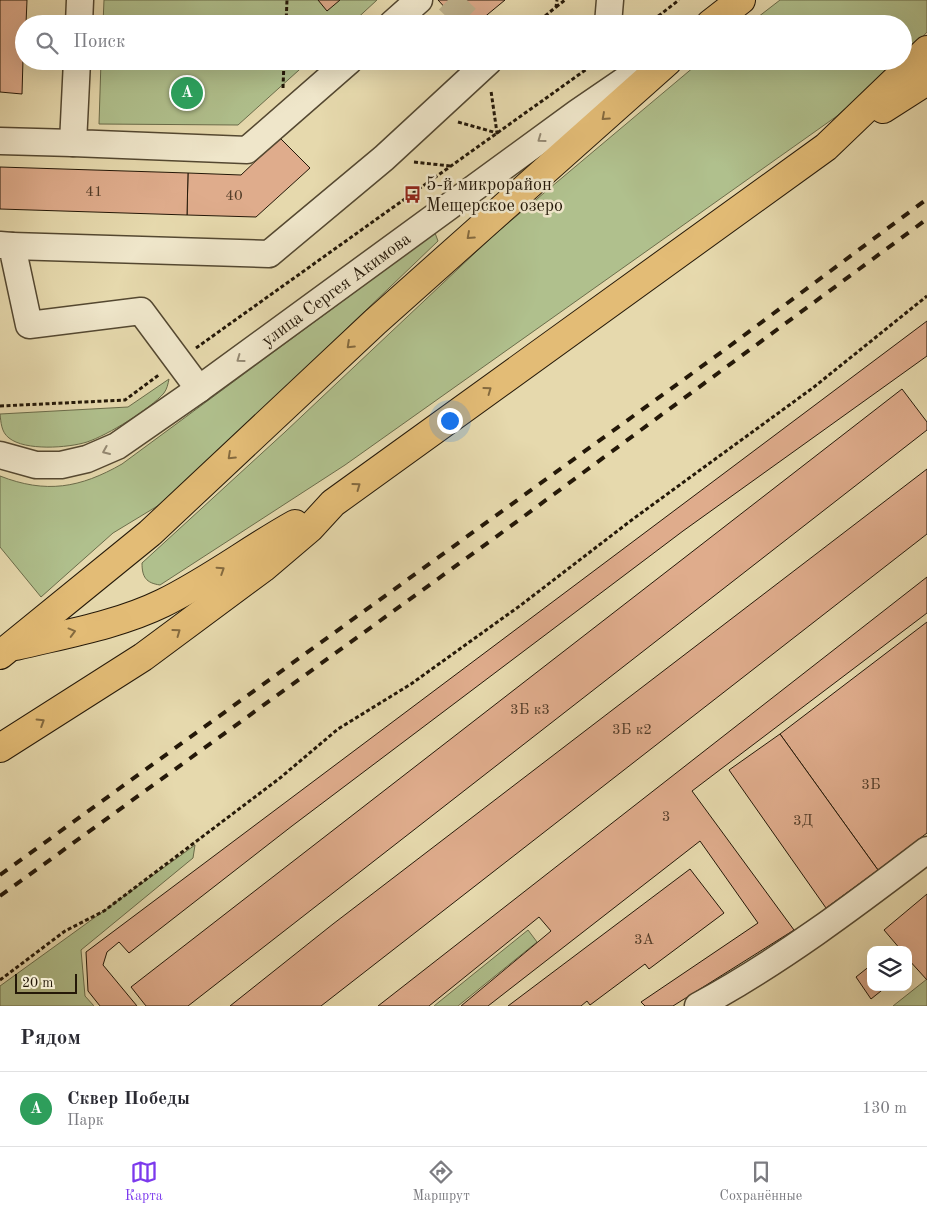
<!DOCTYPE html>
<html lang="ru">
<meta charset="utf-8">
<style>
:root{--surface:#fff;--page:#f2f2f3;--text:#2b2b33;--muted:#7c7c81;--line:#e1e1e2;--accent:#7c3aed}
body{margin:0;font-family:"Old Standard TT",serif;background:var(--page);color:var(--text)}
.controls{position:absolute;right:15px;bottom:15px;display:grid;overflow:hidden;border-radius:10px;box-shadow:0 5px 20px #0002}
.controls button{width:45px;height:45px;display:grid;place-items:center;padding:0;border:0;border-bottom:1px solid var(--line);background:var(--surface);color:var(--text);font:25px sans-serif}
.scale{position:absolute;left:15px;bottom:12px;width:62px;box-sizing:border-box;padding-left:5px;border:2px solid #241808;border-top:0;font-size:14px;line-height:18px;white-space:nowrap;color:#241808;-webkit-text-stroke:4px #efe6ca;paint-order:stroke}
.you{position:absolute;left:449px;top:420px;width:18px;height:18px;margin:-12px;border:4px solid #fff;border-radius:50%;background:#1a73e8;box-shadow:0 0 0 8px #1a73e833}
.badge{display:grid;place-items:center;width:32px;height:32px;border-radius:50%;background:var(--accent);color:#fff;font-size:16px;font-weight:700}
.pin{position:absolute;translate:-50% -50%;border:2px solid #fff;box-shadow:0 1px 5px #0006}
.list{margin:0;padding:0;list-style:none}
h2{display:flex;justify-content:space-between;align-items:center;height:65px;margin:0;padding:0 20px;font-size:21px}
h2 small{font-size:16px;font-weight:400;color:var(--muted)}
.list li{display:grid;grid-template-columns:32px 1fr auto;gap:15px;align-items:center;box-sizing:border-box;height:75px;padding:0 20px;border-top:1px solid var(--line)}
.list b{display:block;font-size:19px;white-space:nowrap}
.list p{margin:0;font-size:16px;white-space:nowrap;color:var(--muted)}
.list em{font-size:16px;font-style:normal;color:var(--muted)}
.icon{flex:none;width:28px;height:28px;fill:none;stroke:currentColor;stroke-width:2;stroke-linecap:round;stroke-linejoin:round}
.map{position:relative;flex:none;width:927px;height:1006px;overflow:hidden}
.search{position:absolute;background:var(--surface);box-shadow:0 5px 20px #0002;left:15px;right:15px;top:15px;height:55px;display:flex;align-items:center;gap:12px;box-sizing:border-box;padding:0 18px;border-radius:28px;color:var(--muted);font-size:19px}
.sheet{height:140px;background:var(--surface)}
nav{display:flex;justify-content:space-around;align-items:center;box-sizing:border-box;height:70px;border-top:1px solid var(--line);background:var(--surface);font-size:14px;color:var(--muted)}
nav a{display:grid;justify-items:center;gap:2px}
nav .on{color:var(--accent)}
.map>svg:first-child{display:block}
.green{fill:#b0c08d;stroke:#6a6c4a}
.building{fill:#dfac8c;stroke:#241808}
.lines{fill:none;stroke-linecap:round;stroke-linejoin:round}
.minor-tunnel{stroke:#bfb28c;stroke-width:26;stroke-dasharray:26 13;stroke-linecap:butt}
.minor-casing{stroke:#544831;stroke-width:29}
.major-casing{stroke:#241808;stroke-width:30}
.path{stroke:#241808;stroke-width:3;stroke-dasharray:4 2.5;stroke-linecap:butt}
.minor{stroke:#efe6ca;stroke-width:26}
.major{stroke:#e3bc76;stroke-width:28}
.rail{stroke:#241808;stroke-width:4;stroke-dasharray:9 9;stroke-linecap:butt}
.oneway{stroke:#846a3f}
.oneway2{stroke:#948973}
.labels{text-anchor:middle;stroke-width:5;stroke-linejoin:round;paint-order:stroke}
.number-label{font-size:15px;fill:#533d29}
.poi-label{font-size:18px;fill:#241808;stroke:#efe6ca;text-anchor:start}
.street-label{font-size:18px;fill:#241808;stroke:#efe6ca}
</style>
<div class="map">
<svg width="927" height="1006" viewBox="0 0 927 1006">
<rect width="100%" height="100%" fill="#e6d9ad"/>
<filter id="stains"><feTurbulence type="fractalNoise" baseFrequency=".004" numOctaves="4"/><feColorMatrix values="0 0 0 0 .2 0 0 0 0 .09 0 0 0 0 .02 0 0 0 .5 -.17"/></filter>
<radialGradient id="worn" r=".72"><stop offset=".6" stop-color="#630" stop-opacity="0"/><stop offset="1" stop-color="#630" stop-opacity=".3"/></radialGradient>
<!-- green -->
<g class="green">
<path d="M 104,0 L 377,0 L 351,24 L 103,24 Z"/>
<path d="M 780,0 L 927,0 L 927,32 L 903,58 L 903,24 L 749,24 Z"/>
<path d="M 101,61 L 309,61 L 238,125 L 99,124 Z"/>
<path d="M 701,61 L 900,61 L 837,116 L 345,465 L 160,585 C 146,583 142,577 142,563 L 285,432 L 494,235 Z"/>
<path d="M 435,233 L 438,241 L 169,499 L 113,533 L 41,597 L 0,547 L 0,476 C 46,494 80,488 122,464 Z"/>
<path d="M 169,379 C 168,384 167,389 164,393 C 150,409 108,435 87,442 C 68,448 25,451 9,438 C 1,432 1,422 0,414 L 128,407 Z"/>
<path d="M 195,845 L 193,858 L 81,950 L 85,996 L 94,1006 L 0,1006 L 0,986 Z"/>
<path d="M 528,930 L 537,942 L 458,1006 L 434,1006 Z"/>
<path d="M 927,979 L 927,1006 L 893,1006 Z"/>
</g>
<!-- building -->
<g class="building">
<path d="M 0,0 L 27,0 L 26,24 L 24,24 L 22,94 L 0,92 Z"/>
<path d="M 318,0 L 340,0 L 327,11 Z"/>
<path d="M 438,0 L 505,0 L 476,24 L 460,24 Z"/>
<path d="M 280,138 L 310,168 L 256,217 L 187,215 L 188,173 L 241,175 Z"/>
<path d="M 0,167 L 188,173 L 187,215 L 0,209 Z"/>
<path d="M 927,321 L 927,356 L 683,531 L 292,826 L 129,953 L 119,942 L 107,952 L 103,965 L 137,1006 L 100,1006 L 88,991 L 86,952 Z"/>
<path d="M 902,389 L 927,422 L 927,430 L 188,1006 L 146,1006 L 131,987 Z"/>
<path d="M 927,469 L 927,534 L 321,1006 L 230,1006 L 333,924 Z"/>
<path d="M 927,577 L 927,613 L 692,791 L 794,930 L 673,1006 L 645,1006 L 641,1002 L 758,923 L 700,841 L 488,1006 L 461,1006 L 551,931 L 539,917 L 429,1006 L 378,1006 Z"/>
<path d="M 927,622 L 927,833 L 878,870 L 780,734 Z"/>
<path d="M 780,734 L 878,870 L 826,908 L 729,770 Z"/>
<path d="M 690,869 L 724,913 L 649,969 L 645,964 L 590,1005 L 587,1001 L 581,1006 L 508,1006 Z"/>
<path d="M 927,894 L 927,980 L 908,959 L 908,950 L 901,950 L 884,930 Z"/>
<path d="M 871,965 L 871,987 L 886,987 L 871,999 L 856,977 Z"/>
</g>
<g class="lines">
<!-- minor-tunnel -->
<path class="minor-tunnel" d="M 448,0 L 473,24"/>
<defs>
<g id="minor">
<path d="M 79,24 L 80,0"/>
<path d="M 392,24 L 419,0"/>
<path d="M 608,24 L 610,0"/>
<path d="M 77,61 L 73,143 L 247,150 L 349,61"/>
<path d="M 0,141 L 73,143"/>
<path d="M 0,245 L 12,246 L 29,325 L 141,311 L 199,389"/>
<path d="M 12,246 L 269,254 L 384,158 L 489,61"/>
<path id="s1" d="M 0,455 L 36,465 L 61,465 L 87,459 L 117,446 L 199,389 L 577,113 L 653,61"/>
<path d="M 698,1006 C 778,963 855,905 927,850"/>
</g>
<g id="major">
<path d="M 710,24 L 741,0"/>
<path d="M 883,109 L 927,81"/>
<path d="M 16,646 C 65,634 118,625 163,603 C 210,580 250,549 295,524"/>
<path d="M 0,655 L 150,533 L 375,322 L 668,61"/>
<path d="M 0,748 L 143,657 L 263,568 L 310,528 L 333,503 L 826,147 L 927,50"/>
</g>
</defs>
<!-- minor casing -->
<use href="#minor" class="minor-casing"/>
<!-- major casing -->
<use href="#major" class="major-casing"/>
<!-- path -->
<g class="path">
<path d="M 556,7 L 565,0"/>
<path d="M 286,24 L 287,0"/>
<path d="M 535,24 L 556,7 L 557,0"/>
<path d="M 648,24 L 679,0"/>
<path d="M 569,61 L 588,68"/>
<path d="M 283,88 L 284,61"/>
<path d="M 458,122 L 497,133 L 491,91"/>
<path d="M 414,162 L 450,166"/>
<path d="M 196,348 L 598,61"/>
<path d="M 0,406 L 125,400 L 160,374"/>
<path d="M 0,980 L 65,931 L 104,911 L 280,778 L 338,729 L 411,684 L 521,605 L 633,519 L 814,387 L 927,296"/>
</g>
<!-- minor -->
<use href="#minor" class="minor"/>
<!-- major -->
<use href="#major" class="major"/>
<!-- rail -->
<g class="rail">
<path d="M 0,875 L 723,351 L 927,199"/>
<path d="M 0,896 L 504,531 L 927,219"/>
</g>
</g>
<!-- one-way arrows -->
<defs><path id="oneway-chevron" d="M-2-3.5L2.5 0L-2 3.5" fill="none" stroke-width="1.6" stroke-linecap="round" stroke-linejoin="round" transform="scale(1.25)"/></defs>
<g class="oneway">
<use href="#oneway-chevron" transform="translate(605 117) rotate(138)"/>
<use href="#oneway-chevron" transform="translate(470 236) rotate(138)"/>
<use href="#oneway-chevron" transform="translate(350 345) rotate(137)"/>
<use href="#oneway-chevron" transform="translate(488 390) rotate(-36)"/>
<use href="#oneway-chevron" transform="translate(231 456) rotate(137)"/>
<use href="#oneway-chevron" transform="translate(357 486) rotate(-36)"/>
<use href="#oneway-chevron" transform="translate(221 570) rotate(-33)"/>
<use href="#oneway-chevron" transform="translate(72 632) rotate(-15)"/>
<use href="#oneway-chevron" transform="translate(177 632) rotate(-36)"/>
<use href="#oneway-chevron" transform="translate(41 722) rotate(-32)"/>
</g>
<g class="oneway2">
<use href="#oneway-chevron" transform="translate(541 139) rotate(144)"/>
<use href="#oneway-chevron" transform="translate(240 359) rotate(144)"/>
<use href="#oneway-chevron" transform="translate(106 451) rotate(157)"/>
</g>
<!-- icons -->
<defs>
<symbol id="bus-bare" viewBox="-9 -9 18 18"><path d="M-5-6H5V4H4V6H2V4H-2V6H-4V4H-5ZM-3.5-4V0h7V-4ZM-3.5 1.2v1.5H-2V1.2ZM2 1.2v1.5H3.5V1.2Z" fill="#8f2418" stroke="#efe6ca" stroke-width="2.5" paint-order="stroke"/></symbol>
</defs>
<g fill-rule="evenodd">
<use href="#bus-bare" x="400" y="182" width="25" height="25"/>
</g>
<g class="labels">
<!-- number labels -->
<g class="number-label">
<text x="94" y="196">41</text>
<text x="234" y="200">40</text>
<text x="530" y="714">3Б к3</text>
<text x="632" y="734">3Б к2</text>
<text x="871" y="789">3Б</text>
<text x="666" y="821">3</text>
<text x="803" y="825">3Д</text>
<text x="644" y="944">3А</text>
</g>
<!-- poi labels -->
<g class="poi-label">
<text x="426" y="190">5-й микрорайон<tspan x="426" dy="21">Мещерское озеро</tspan></text>
</g>
<!-- street labels -->
<g class="street-label">
<text dy="6" stroke="none"><textPath href="#s1" startOffset="391">улица Сергея Акимова</textPath></text>
</g>
</g>
<rect width="100%" height="100%" filter="url(#stains)"/>
<rect width="100%" height="100%" fill="url(#worn)"/>
</svg>
<div class="controls">
<button><svg class="icon" aria-label="layers" viewBox="0 0 24 24"><path d="M12 4l9 5-9 5-9-5zM3 14l9 5 9-5"/></svg></button>
</div>
<div class="scale">20 m</div>
<div class="you"></div>
<div class="pin badge" style="left:187px;top:93px;background:#2e9e5b">A</div>
<div class="search"><svg class="icon" aria-label="search" viewBox="0 0 24 24"><circle cx="10" cy="10" r="6"/><path d="M15 15l6 6"/></svg>Поиск</div>
</div>
<section class="sheet">
<h2>Рядом<small></small></h2>
<ul class="list">
<li><span class="badge" style="background:#2e9e5b">A</span><div><b>Сквер Победы</b><p>Парк</p></div><em>130 m</em></li>
</ul>
</section>
<nav>
<a class="on"><svg class="icon" aria-label="map" viewBox="0 0 24 24"><path d="M3 6l6-2 6 2 6-2v14l-6 2-6-2-6 2zM9 4v14M15 6v14"/></svg>Карта</a>
<a><svg class="icon" aria-label="directions" viewBox="0 0 24 24"><path d="M12 3l9 9-9 9-9-9zM9 14v-3h6M13 9l2 2-2 2"/></svg>Маршрут</a>
<a><svg class="icon" aria-label="saved" viewBox="0 0 24 24"><path d="M7 4h10v16l-5-4-5 4z"/></svg>Сохранённые</a>
</nav>
